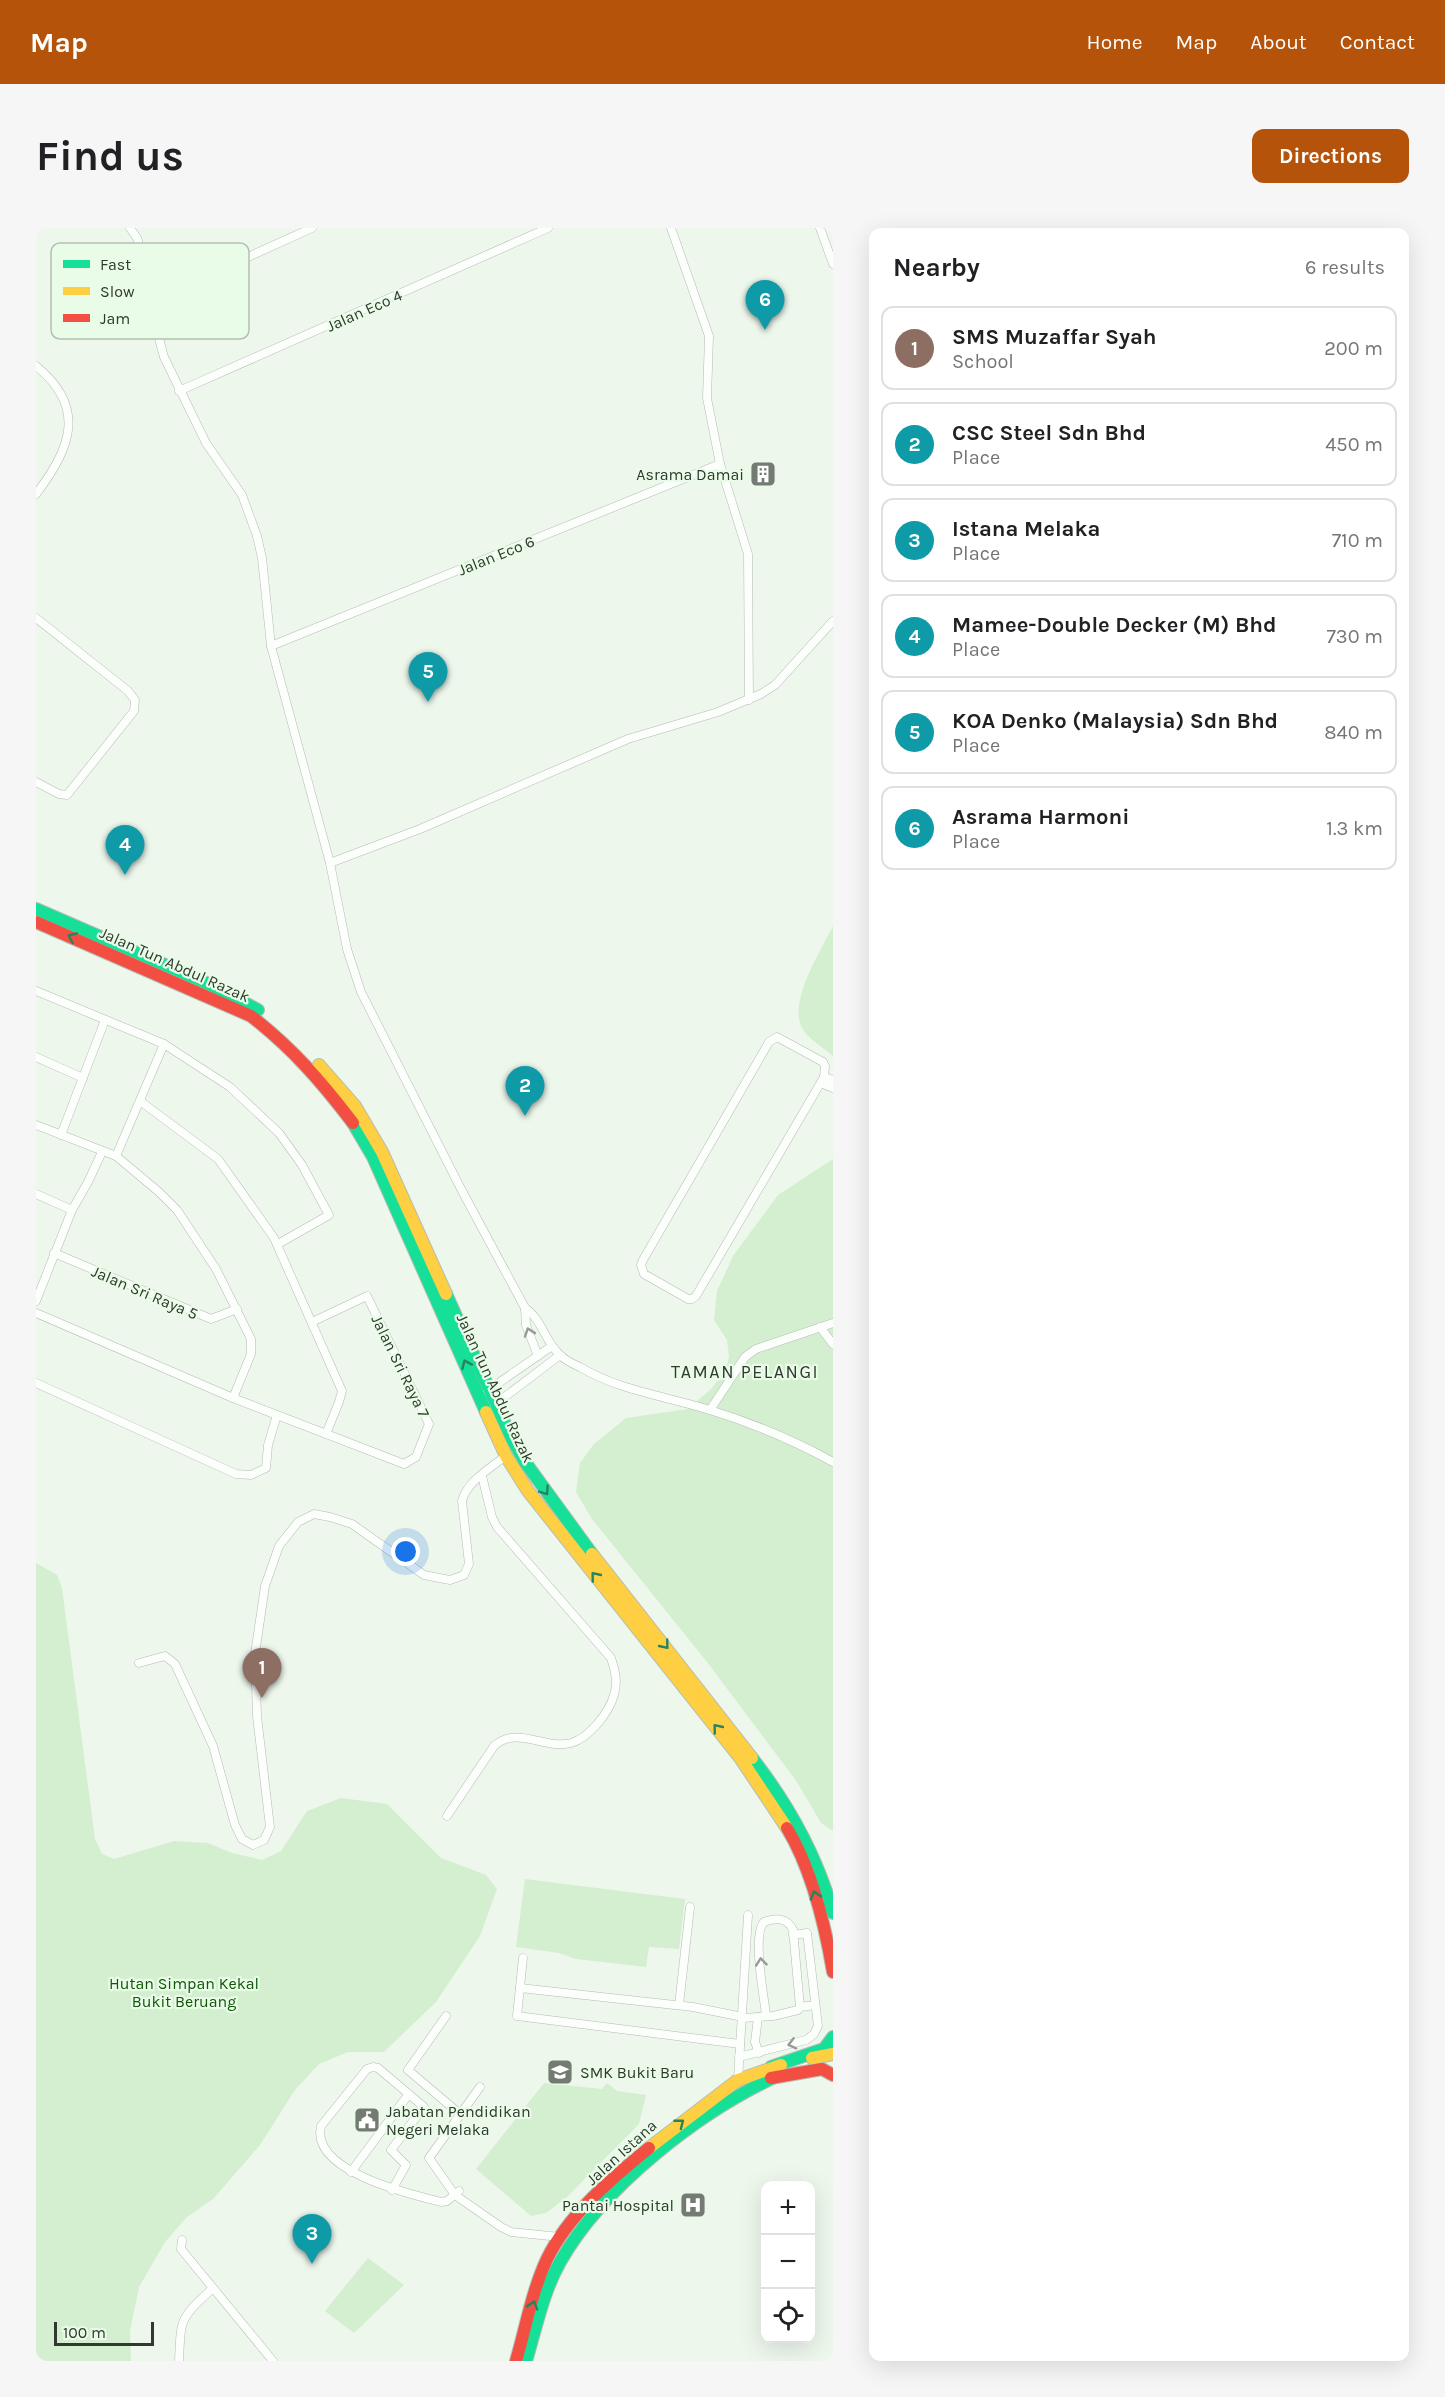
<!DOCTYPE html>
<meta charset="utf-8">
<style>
:root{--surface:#fff;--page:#f6f6f6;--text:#202124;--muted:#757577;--line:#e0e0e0;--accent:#b45309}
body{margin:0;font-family:Karla,sans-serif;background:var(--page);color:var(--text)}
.controls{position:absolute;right:18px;bottom:18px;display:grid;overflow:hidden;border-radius:12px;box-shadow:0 6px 24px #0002}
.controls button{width:54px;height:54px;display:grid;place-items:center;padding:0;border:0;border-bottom:2px solid var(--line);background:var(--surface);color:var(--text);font:30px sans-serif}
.scale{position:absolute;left:18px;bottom:15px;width:100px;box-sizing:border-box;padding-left:6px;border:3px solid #313830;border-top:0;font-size:16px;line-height:21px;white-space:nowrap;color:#313830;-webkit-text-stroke:4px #e9fce7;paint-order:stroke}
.you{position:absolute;left:370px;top:1324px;width:21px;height:21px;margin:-15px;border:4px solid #fff;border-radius:50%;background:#1a73e8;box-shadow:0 0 0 9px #1a73e833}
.badge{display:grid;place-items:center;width:39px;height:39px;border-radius:50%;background:var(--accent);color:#fff;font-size:20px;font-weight:700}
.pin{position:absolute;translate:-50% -50px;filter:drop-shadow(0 2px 3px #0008)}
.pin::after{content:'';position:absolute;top:32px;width:21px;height:18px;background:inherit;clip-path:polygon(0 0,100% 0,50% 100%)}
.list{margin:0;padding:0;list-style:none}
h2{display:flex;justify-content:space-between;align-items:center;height:78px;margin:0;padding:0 24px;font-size:26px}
h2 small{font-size:20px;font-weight:400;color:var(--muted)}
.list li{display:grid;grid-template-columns:39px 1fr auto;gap:18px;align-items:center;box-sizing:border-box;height:84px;margin:0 12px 12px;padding:0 12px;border:2px solid var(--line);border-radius:12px}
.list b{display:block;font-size:22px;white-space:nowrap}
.list p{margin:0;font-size:20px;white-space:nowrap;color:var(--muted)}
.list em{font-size:20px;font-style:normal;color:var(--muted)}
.icon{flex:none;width:33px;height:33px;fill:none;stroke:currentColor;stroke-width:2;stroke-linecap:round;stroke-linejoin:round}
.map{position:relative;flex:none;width:797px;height:2133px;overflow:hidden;border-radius:12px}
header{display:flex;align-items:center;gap:36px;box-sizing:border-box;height:84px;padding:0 30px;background:var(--accent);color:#fff}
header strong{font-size:28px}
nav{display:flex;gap:33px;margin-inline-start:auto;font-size:21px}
.intro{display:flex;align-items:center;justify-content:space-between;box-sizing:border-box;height:144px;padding:0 36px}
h1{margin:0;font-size:42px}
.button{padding:15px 27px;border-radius:12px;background:var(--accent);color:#fff;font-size:21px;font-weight:700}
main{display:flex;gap:36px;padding:0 36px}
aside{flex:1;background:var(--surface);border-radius:12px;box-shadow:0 6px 24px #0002}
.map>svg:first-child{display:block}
.green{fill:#d4efd0}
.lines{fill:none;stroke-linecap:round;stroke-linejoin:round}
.street-casing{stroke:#b4bcb3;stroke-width:9}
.fast-casing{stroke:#b4bcb3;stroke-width:14}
.slow-casing{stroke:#b4bcb3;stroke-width:14}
.jam-casing{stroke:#b4bcb3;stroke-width:14}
.street{stroke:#fcfefc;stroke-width:8}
.fast{stroke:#16e098;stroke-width:12}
.slow{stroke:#ffcf43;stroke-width:12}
.jam{stroke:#f24e42;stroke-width:12}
.oneway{stroke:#25845f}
.oneway2{stroke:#969b96}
.labels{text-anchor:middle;stroke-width:4.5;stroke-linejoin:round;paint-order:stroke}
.street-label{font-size:16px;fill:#313830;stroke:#e9fce7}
.poi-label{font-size:16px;fill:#313830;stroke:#e9fce7;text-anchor:end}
.park-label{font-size:16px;fill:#105708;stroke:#e9fce7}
.neighbourhood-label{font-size:18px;letter-spacing:1.5px;fill:#313830;stroke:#e9fce7}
.key{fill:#e9fce7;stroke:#b2c1b0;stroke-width:1.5}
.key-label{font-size:16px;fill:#313830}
</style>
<header>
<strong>Map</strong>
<nav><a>Home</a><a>Map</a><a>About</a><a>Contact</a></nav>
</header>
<div class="intro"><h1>Find us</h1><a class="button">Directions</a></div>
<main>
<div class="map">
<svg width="797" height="2133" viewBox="0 0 797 2133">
<rect width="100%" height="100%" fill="#edf7ec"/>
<!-- green -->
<g class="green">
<path d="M 797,698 L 797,828 C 787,819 768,809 764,795 C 756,768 785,722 797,698 Z"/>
<path d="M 797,931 L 797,1603 L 785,1595 L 761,1554 L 671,1434 L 556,1291 L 540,1264 L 544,1235 L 558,1216 L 590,1190 L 652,1181 L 676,1160 L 690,1141 L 693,1128 L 691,1112 L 678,1092 L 681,1063 L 697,1028 L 742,967 Z"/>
<path d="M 0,1335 L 21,1347 L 26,1360 L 59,1611 L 66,1626 L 78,1631 L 138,1613 L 172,1615 L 196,1625 L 226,1632 L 245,1623 L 271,1583 L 305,1570 L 351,1576 L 405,1630 L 450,1647 L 461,1661 L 444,1708 L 400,1774 L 348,1824 L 312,1824 L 283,1836 L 259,1862 L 224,1917 L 178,1970 L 150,1990 L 129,2014 L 103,2059 L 94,2103 L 95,2133 L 0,2133 Z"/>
<path d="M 489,1651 L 649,1671 L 643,1721 L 613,1719 L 610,1739 L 540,1731 L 523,1725 L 480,1719 Z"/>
<path d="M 508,1855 L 566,1861 L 571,1855 L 581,1863 L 610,1867 L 603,1896 L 531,1969 L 510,1985 L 495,1988 L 440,1941 Z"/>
<path d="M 332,2030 L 368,2057 L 318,2105 L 289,2083 Z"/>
</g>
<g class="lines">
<defs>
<g id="street">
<path d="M 94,0 L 101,10 L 111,39 L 121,103 L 128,129 L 170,215 L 206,267 L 221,308 L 226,330 L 235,418 L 294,635 L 311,721 L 325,764 L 425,961 L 489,1080 C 506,1091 509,1114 524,1127 C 529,1132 537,1136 544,1139 C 584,1163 630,1168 674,1182 C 716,1195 759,1213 797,1234"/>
<path d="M 635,0 L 673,108 L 671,170 L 684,236 L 712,326 L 713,472"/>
<path d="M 784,0 L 797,36"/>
<path d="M 117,72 L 276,0"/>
<path d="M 0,138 C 51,179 35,221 0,266"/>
<path d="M 143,163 L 512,0"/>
<path d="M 0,390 L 92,463 L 99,472 L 98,483 L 31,567 L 23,566 L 0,554"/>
<path d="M 235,418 L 684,236"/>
<path d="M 294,635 L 384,601 L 592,511 L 682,484 L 725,466 L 739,457 L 797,393"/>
<path d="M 0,763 L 128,816 L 194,859 L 243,905 L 266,937 L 293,987 L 242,1016"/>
<path d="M 741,809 L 787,834 L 789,838 L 788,849 L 660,1068 L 656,1071 L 652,1071 L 608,1046 L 605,1037 L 607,1032 L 733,814 Z"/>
<path d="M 0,829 L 47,850"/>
<path d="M 788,849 L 797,852"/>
<path d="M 785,855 L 797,860"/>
<path d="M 104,873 L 182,931 L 238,1010 L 306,1163 L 303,1174 L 290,1206"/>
<path d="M 0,897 L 80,928 L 123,964 L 141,982 L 180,1041 L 215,1111 L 215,1126 L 197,1170"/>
<path d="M 25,907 L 69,792"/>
<path d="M 80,928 L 128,816"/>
<path d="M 0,966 L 36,982"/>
<path d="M 18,1025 L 175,1091 L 201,1081"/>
<path d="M 0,1073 L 36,982 L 52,954 L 66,924"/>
<path d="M 489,1080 L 490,1097 L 502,1128"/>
<path d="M 0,1085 L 197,1170 L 368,1236 L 380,1229 L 393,1196 L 331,1068 L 276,1094"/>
<path d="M 784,1099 L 797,1116"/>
<path d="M 0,1155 L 200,1246 L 215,1247 L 230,1240 L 232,1217 L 241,1187"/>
<path d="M 451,1163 L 516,1118"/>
<path d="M 458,1177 L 524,1127"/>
<path d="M 674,1182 L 709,1129 L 720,1121 L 797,1095"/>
<path d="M 103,1435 L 129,1428 L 139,1436 L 177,1518 L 199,1597 L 206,1611 L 217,1617 L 228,1612 L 234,1599 L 221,1488 L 219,1426 L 229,1358 L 243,1318 L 262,1294 L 278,1286 L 294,1289 L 316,1296 L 388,1347 L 414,1352 L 428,1347 L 433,1336 L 426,1273 C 431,1253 456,1239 471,1227"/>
<path d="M 411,1588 L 458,1518 C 481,1497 509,1522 535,1515 C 553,1510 573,1485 578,1467 C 582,1454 579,1442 575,1430 L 461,1299 L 456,1289 L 446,1248"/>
<path d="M 487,1730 L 481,1788 L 704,1816"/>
<path d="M 484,1760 L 657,1779 L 707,1789"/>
<path d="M 643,1777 L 654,1679"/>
<path d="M 730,1787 C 728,1768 716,1707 728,1694 C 740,1690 751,1689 757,1702 L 764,1779"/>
<path d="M 410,1788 L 372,1842 L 424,1886"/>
<path d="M 722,1789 L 719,1814 L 723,1825"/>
<path d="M 707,1790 L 737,1788 L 762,1782 L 764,1779 L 779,1777"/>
<path d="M 703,1829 L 770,1812 L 778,1806 L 782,1798 L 771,1705 L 757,1707"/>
<path d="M 702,1852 L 712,1687"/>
<path d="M 444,1859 L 393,1930 L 419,1967 L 465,1999 L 475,2004 L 524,2009"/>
<path d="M 315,1944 L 372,1867"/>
<path d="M 356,1962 L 370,1937 L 355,1922 L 388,1879 L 342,1840 L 337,1839 L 331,1841 L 285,1898 C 274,1943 373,1966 405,1974 L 411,1973 L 423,1963"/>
<path d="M 146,2012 L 145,2021 L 237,2133"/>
<path d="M 143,2133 C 145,2088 144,2091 177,2060"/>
</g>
<g id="fast">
<path d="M 0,681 L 175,757 L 222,782"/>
<path d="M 317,895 L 337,929 L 450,1184"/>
<path d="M 410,1066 L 475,1209 L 489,1234 L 556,1326"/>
<path d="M 716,1530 C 752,1576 781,1629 797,1685"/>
<path d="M 735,1839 L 788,1821 L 797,1809"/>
<path d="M 490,2133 C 500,2100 507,2064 524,2034 C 567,1958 664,1883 743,1847"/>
</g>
<g id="slow">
<path d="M 283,837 L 319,878 L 346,924 L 410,1066"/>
<path d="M 450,1184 L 470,1228 L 492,1263 L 705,1531 L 751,1600"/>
<path d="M 556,1326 L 716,1530"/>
<path d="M 776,1830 L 797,1826"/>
<path d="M 613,1920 L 702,1852 L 745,1837"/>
</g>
<g id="jam">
<path d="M 0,694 L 215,788 C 257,821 285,853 317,895"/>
<path d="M 751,1600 C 776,1641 789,1697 797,1744"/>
<path d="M 735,1850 L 786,1841 L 797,1847"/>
<path d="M 480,2133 C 490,2099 496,2063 511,2031 C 533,1986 575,1951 613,1920"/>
</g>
</defs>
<!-- street casing -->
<use href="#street" class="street-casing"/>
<!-- fast casing -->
<use href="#fast" class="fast-casing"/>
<!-- slow casing -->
<use href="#slow" class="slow-casing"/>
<!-- jam casing -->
<use href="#jam" class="jam-casing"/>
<!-- street -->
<use href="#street" class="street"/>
<!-- fast -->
<use href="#fast" class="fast"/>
<!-- slow -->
<use href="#slow" class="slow"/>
<!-- jam -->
<use href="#jam" class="jam"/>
</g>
<!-- one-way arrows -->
<defs><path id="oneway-chevron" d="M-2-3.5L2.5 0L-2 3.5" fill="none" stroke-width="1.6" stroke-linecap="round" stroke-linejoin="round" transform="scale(1.5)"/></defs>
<g class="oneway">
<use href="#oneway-chevron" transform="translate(36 709) rotate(-157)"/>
<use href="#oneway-chevron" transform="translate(430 1136) rotate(-114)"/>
<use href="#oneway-chevron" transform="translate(509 1263) rotate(55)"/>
<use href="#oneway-chevron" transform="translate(559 1348) rotate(-129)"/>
<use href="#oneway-chevron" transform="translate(629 1417) rotate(51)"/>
<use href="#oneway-chevron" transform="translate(681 1500) rotate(-129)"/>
<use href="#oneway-chevron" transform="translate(779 1667) rotate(-107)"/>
<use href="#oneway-chevron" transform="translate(644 1895) rotate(-38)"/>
<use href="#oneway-chevron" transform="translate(497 2077) rotate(-73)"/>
</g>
<g class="oneway2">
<use href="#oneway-chevron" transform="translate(493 1104) rotate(-109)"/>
<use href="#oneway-chevron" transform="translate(725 1734) rotate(-96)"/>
<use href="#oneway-chevron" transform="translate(756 1816) rotate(166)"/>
</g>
<!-- icons -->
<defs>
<symbol id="building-square" viewBox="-11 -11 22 22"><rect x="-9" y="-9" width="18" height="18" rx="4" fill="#737b72" stroke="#e9fce7"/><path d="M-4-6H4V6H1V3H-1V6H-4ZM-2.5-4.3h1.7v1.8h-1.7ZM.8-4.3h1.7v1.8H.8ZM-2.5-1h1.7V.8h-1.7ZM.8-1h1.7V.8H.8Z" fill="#fff"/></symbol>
<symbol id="school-square" viewBox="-11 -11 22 22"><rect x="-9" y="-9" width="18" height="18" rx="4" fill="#737b72" stroke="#e9fce7"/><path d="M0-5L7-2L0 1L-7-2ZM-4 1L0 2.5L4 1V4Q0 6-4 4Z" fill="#fff"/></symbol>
<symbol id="civic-square" viewBox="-11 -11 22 22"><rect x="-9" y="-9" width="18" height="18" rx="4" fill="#737b72" stroke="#e9fce7"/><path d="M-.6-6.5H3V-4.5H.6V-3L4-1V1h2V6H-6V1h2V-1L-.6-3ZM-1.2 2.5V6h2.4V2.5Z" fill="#fff"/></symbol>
<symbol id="hospital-square" viewBox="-11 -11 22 22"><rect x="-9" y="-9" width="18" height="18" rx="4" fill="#737b72" stroke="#e9fce7"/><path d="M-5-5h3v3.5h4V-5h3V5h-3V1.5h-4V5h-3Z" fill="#fff"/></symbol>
</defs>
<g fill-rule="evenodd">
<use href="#building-square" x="712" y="231" width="30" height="30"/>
<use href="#school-square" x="509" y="1829" width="30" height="30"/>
<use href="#civic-square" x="316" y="1877" width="30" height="30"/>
<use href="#hospital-square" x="642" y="1962" width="30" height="30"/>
</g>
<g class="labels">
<!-- street labels -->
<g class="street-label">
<text transform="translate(328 82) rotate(-24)" y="6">Jalan Eco 4</text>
<text transform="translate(460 327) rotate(-22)" y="6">Jalan Eco 6</text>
<text transform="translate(139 736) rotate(24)" y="6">Jalan Tun Abdul Razak</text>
<text transform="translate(109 1064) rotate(23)" y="6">Jalan Sri Raya 5</text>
<text transform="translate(365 1138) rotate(64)" y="6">Jalan Sri Raya 7</text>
<text transform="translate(460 1160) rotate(65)" y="6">Jalan Tun Abdul Razak</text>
<text transform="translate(585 1924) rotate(-42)" y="6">Jalan Istana</text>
</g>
<!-- poi labels -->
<g class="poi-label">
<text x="708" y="252">Asrama Damai</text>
<text x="544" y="1850" text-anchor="start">SMK Bukit Baru</text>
<text x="350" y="1889" text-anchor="start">Jabatan Pendidikan<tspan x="350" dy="18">Negeri Melaka</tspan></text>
<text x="638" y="1983">Pantai Hospital</text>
</g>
<!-- park labels -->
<g class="park-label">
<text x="148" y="1761">Hutan Simpan Kekal<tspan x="148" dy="18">Bukit Beruang</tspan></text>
</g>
<!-- neighbourhood labels -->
<g class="neighbourhood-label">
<text x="709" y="1150">TAMAN PELANGI</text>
</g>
</g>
<!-- legend -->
<rect x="15" y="15" width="198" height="96" rx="9" class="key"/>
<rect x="27" y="32" width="27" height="8" fill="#16e098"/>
<rect x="27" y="59" width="27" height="8" fill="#ffcf43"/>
<rect x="27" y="86" width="27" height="8" fill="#f24e42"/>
<g class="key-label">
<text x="64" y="42">Fast</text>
<text x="64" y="69">Slow</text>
<text x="64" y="96">Jam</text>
</g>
</svg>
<div class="controls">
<button>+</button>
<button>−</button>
<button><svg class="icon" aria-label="locate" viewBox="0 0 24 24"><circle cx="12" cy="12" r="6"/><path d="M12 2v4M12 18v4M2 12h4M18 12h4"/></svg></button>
</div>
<div class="scale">100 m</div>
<div class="you"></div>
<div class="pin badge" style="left:226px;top:1470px;background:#8d6e63">1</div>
<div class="pin badge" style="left:489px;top:888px;background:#0f9aa8">2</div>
<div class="pin badge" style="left:276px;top:2036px;background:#0f9aa8">3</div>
<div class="pin badge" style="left:89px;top:647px;background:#0f9aa8">4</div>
<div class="pin badge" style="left:392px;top:474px;background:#0f9aa8">5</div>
<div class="pin badge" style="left:729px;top:102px;background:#0f9aa8">6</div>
</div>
<aside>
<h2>Nearby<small>6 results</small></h2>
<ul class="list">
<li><span class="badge" style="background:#8d6e63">1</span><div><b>SMS Muzaffar Syah</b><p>School</p></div><em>200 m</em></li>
<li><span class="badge" style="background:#0f9aa8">2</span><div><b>CSC Steel Sdn Bhd</b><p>Place</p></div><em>450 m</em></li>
<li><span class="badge" style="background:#0f9aa8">3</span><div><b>Istana Melaka</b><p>Place</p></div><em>710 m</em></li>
<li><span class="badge" style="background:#0f9aa8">4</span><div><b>Mamee-Double Decker (M) Bhd</b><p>Place</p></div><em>730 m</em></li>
<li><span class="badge" style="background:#0f9aa8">5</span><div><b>KOA Denko (Malaysia) Sdn Bhd</b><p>Place</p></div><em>840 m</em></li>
<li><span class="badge" style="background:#0f9aa8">6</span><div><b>Asrama Harmoni</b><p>Place</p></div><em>1.3 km</em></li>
</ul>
</aside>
</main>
